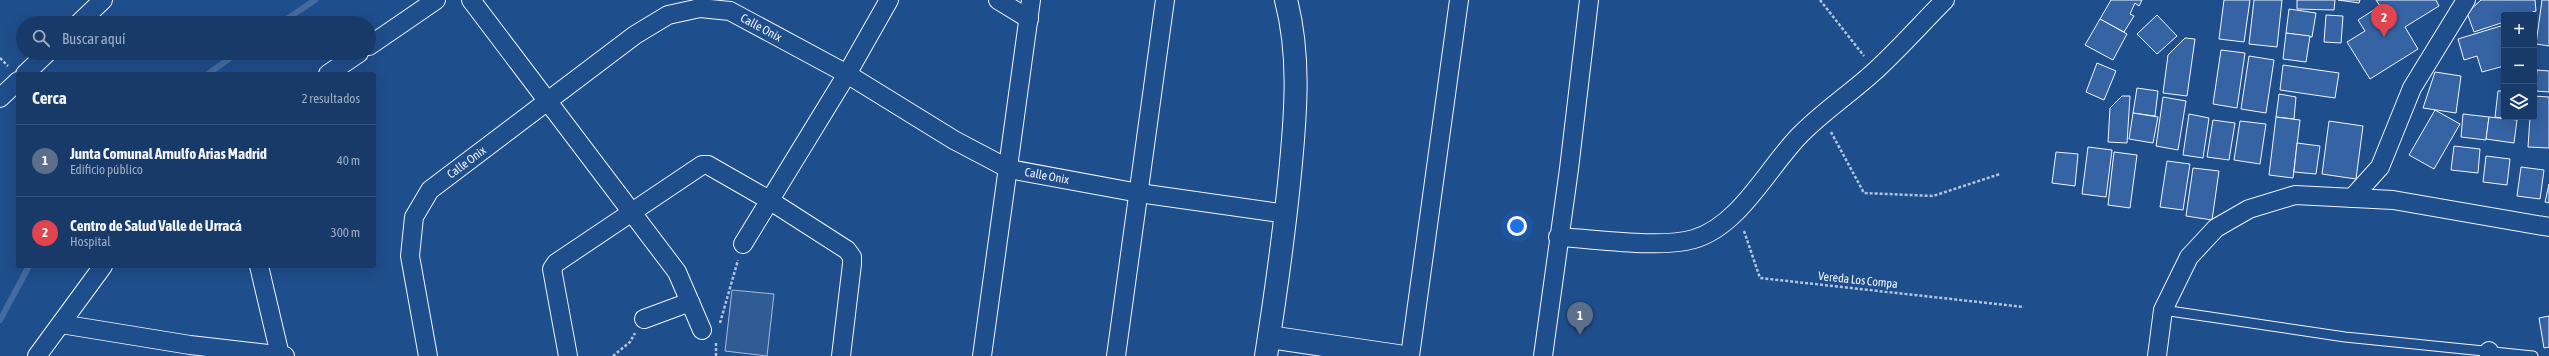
<!DOCTYPE html>
<html lang="es">
<meta charset="utf-8">
<style>
:root{--surface:#173a69;--page:#20416f;--text:#f1f3f6;--muted:#9eadc0;--line:#36547d;--accent:#ffb74d}
body{margin:0;font-family:"Asap Condensed",sans-serif;background:var(--page);color:var(--text)}
.controls{position:absolute;right:12px;top:12px;display:grid;overflow:hidden;border-radius:4px;box-shadow:0 4px 16px #0002}
.controls button{width:36px;height:36px;display:grid;place-items:center;padding:0;border:0;border-bottom:1px solid var(--line);background:var(--surface);color:var(--text);font:20px sans-serif}
.you{position:absolute;left:1517px;top:226px;width:14px;height:14px;margin:-10px;border:3px solid #fff;border-radius:50%;background:#1a73e8;box-shadow:0 0 0 6px #1a73e833}
.badge{display:grid;place-items:center;width:26px;height:26px;border-radius:50%;background:var(--accent);color:#fff;font-size:13px;font-weight:700}
.pin{position:absolute;translate:-50% -33px;filter:drop-shadow(0 1px 2px #0008)}
.pin::after{content:'';position:absolute;top:21px;width:14px;height:12px;background:inherit;clip-path:polygon(0 0,100% 0,50% 100%)}
.list{margin:0;padding:0;list-style:none}
h2{display:flex;justify-content:space-between;align-items:center;height:52px;margin:0;padding:0 16px;font-size:17px}
h2 small{font-size:13px;font-weight:400;color:var(--muted)}
.list li{display:grid;grid-template-columns:26px 1fr auto;gap:12px;align-items:center;box-sizing:border-box;height:72px;padding:0 16px;border-top:1px solid var(--line)}
.list b{display:block;font-size:15px;white-space:nowrap}
.list p{margin:0;font-size:13px;white-space:nowrap;color:var(--muted)}
.list em{font-size:13px;font-style:normal;color:var(--muted)}
.icon{flex:none;width:22px;height:22px;fill:none;stroke:currentColor;stroke-width:2;stroke-linecap:round;stroke-linejoin:round}
.map{position:relative;flex:none;width:2549px;height:356px;overflow:hidden}
.search{position:absolute;background:var(--surface);box-shadow:0 4px 16px #0002;left:16px;top:16px;width:360px;height:44px;display:flex;align-items:center;gap:10px;box-sizing:border-box;padding:0 14px;border-radius:22px;color:var(--muted);font-size:15px}
.panel{position:absolute;background:var(--surface);box-shadow:0 4px 16px #0002;left:16px;top:72px;width:360px;height:196px;border-radius:4px}
.map>svg:first-child{display:block}
.built{fill:#305b95;stroke:#a8bbd7}
.lines{fill:none;stroke-linecap:round;stroke-linejoin:round}
.stream{stroke:#446ba0;stroke-width:6}
.building{fill:#3563a3;stroke:#f2f6ff}
.service-casing{stroke:#f2f6ff;stroke-width:11}
.minor-casing{stroke:#f2f6ff;stroke-width:20}
.tertiary-casing{stroke:#f2f6ff;stroke-width:24}
.path{stroke:#b3c4dc;stroke-width:2.5;stroke-dasharray:3 2;stroke-linecap:butt}
.service{stroke:#1f4e8c;stroke-width:9}
.minor{stroke:#1f4e8c;stroke-width:18}
.tertiary{stroke:#1f4e8c;stroke-width:22}
.labels{text-anchor:middle;stroke-width:3;stroke-linejoin:round;paint-order:stroke}
.street-label{font-size:12px;fill:#f2f6ff;stroke:#1f4e8c}
</style>
<div class="map">
<svg width="2549" height="356" viewBox="0 0 2549 356">
<rect width="100%" height="100%" fill="#1f4e8c"/>
<!-- built -->
<path class="built" d="M 732,290 L 774,294 L 767,356 L 725,351 Z"/>
<g class="lines">
<!-- stream -->
<g class="stream">
<path d="M 281,23 L 315,0"/>
<path d="M 208,74 L 237,53"/>
<path d="M 0,320 L 29,266"/>
</g>
</g>
<!-- building -->
<g class="building">
<path d="M 2111,0 L 2142,0 L 2139,6 L 2135,3 L 2130,14 L 2134,16 L 2124,32 L 2100,19 Z"/>
<path d="M 2224,0 L 2250,0 L 2244,42 L 2219,39 Z"/>
<path d="M 2254,0 L 2282,0 L 2277,47 L 2249,44 Z"/>
<path d="M 2297,0 L 2335,0 L 2334,10 L 2297,9 Z"/>
<path d="M 2338,0 L 2360,0 L 2359,3 Z"/>
<path d="M 2376,0 L 2436,0 L 2439,6 L 2405,27 L 2418,49 L 2370,79 L 2347,42 L 2365,31 L 2358,20 L 2380,6 Z"/>
<path d="M 2481,0 L 2535,0 L 2536,11 L 2524,15 L 2504,15 L 2504,22 L 2474,32 L 2467,13 Z"/>
<path d="M 2542,0 L 2549,0 L 2549,46 L 2536,44 Z"/>
<path d="M 2289,9 L 2316,13 L 2312,37 L 2286,33 Z"/>
<path d="M 2157,15 L 2177,36 L 2157,54 L 2137,34 Z"/>
<path d="M 2326,15 L 2343,16 L 2341,43 L 2324,42 Z"/>
<path d="M 2100,19 L 2127,34 L 2113,60 L 2085,45 Z"/>
<path d="M 2504,25 L 2504,66 L 2482,72 L 2477,56 L 2464,60 L 2458,39 Z"/>
<path d="M 2286,33 L 2310,36 L 2306,62 L 2283,59 Z"/>
<path d="M 2185,38 L 2195,39 L 2187,96 L 2163,93 L 2168,55 Z"/>
<path d="M 2221,50 L 2245,53 L 2237,108 L 2213,104 Z"/>
<path d="M 2249,56 L 2274,60 L 2266,113 L 2241,109 Z"/>
<path d="M 2097,63 L 2116,71 L 2104,100 L 2086,92 Z"/>
<path d="M 2283,65 L 2339,73 L 2335,98 L 2280,90 Z"/>
<path d="M 2537,70 L 2549,71 L 2549,92 L 2535,91 Z"/>
<path d="M 2435,72 L 2461,76 L 2456,113 L 2423,108 Z"/>
<path d="M 2137,88 L 2158,91 L 2155,116 L 2133,113 Z"/>
<path d="M 2498,91 L 2504,91 L 2504,117 L 2517,117 L 2517,120 L 2495,117 Z"/>
<path d="M 2279,94 L 2296,97 L 2294,119 L 2276,117 Z"/>
<path d="M 2122,96 L 2130,96 L 2127,143 L 2108,142 L 2110,108 Z"/>
<path d="M 2534,96 L 2549,97 L 2549,148 L 2528,147 L 2530,117 L 2534,117 Z"/>
<path d="M 2163,97 L 2186,101 L 2178,150 L 2156,146 Z"/>
<path d="M 2435,110 L 2460,124 L 2434,169 L 2409,155 Z"/>
<path d="M 2133,113 L 2158,117 L 2153,143 L 2129,139 Z"/>
<path d="M 2189,114 L 2209,118 L 2203,158 L 2183,155 Z"/>
<path d="M 2463,114 L 2489,117 L 2486,140 L 2461,137 Z"/>
<path d="M 2276,117 L 2300,120 L 2293,178 L 2269,175 Z"/>
<path d="M 2489,117 L 2517,120 L 2514,143 L 2486,139 Z"/>
<path d="M 2213,120 L 2235,123 L 2229,160 L 2207,157 Z"/>
<path d="M 2240,121 L 2266,124 L 2260,164 L 2234,160 Z"/>
<path d="M 2329,121 L 2363,126 L 2356,179 L 2322,174 Z"/>
<path d="M 2297,143 L 2320,146 L 2316,174 L 2294,172 Z"/>
<path d="M 2454,146 L 2480,149 L 2478,173 L 2451,170 Z"/>
<path d="M 2088,147 L 2112,150 L 2106,197 L 2082,194 Z"/>
<path d="M 2056,152 L 2078,154 L 2075,186 L 2052,183 Z"/>
<path d="M 2114,152 L 2137,155 L 2130,208 L 2108,205 Z"/>
<path d="M 2486,156 L 2510,159 L 2507,185 L 2483,182 Z"/>
<path d="M 2167,161 L 2190,164 L 2183,210 L 2160,207 Z"/>
<path d="M 2521,167 L 2544,170 L 2540,199 L 2517,196 Z"/>
<path d="M 2193,168 L 2219,171 L 2212,220 L 2186,216 Z"/>
<path d="M 2549,184 L 2549,203 L 2545,202 Z"/>
<path d="M 2549,316 L 2549,347 L 2544,348 L 2539,318 Z"/>
</g>
<g class="lines">
<defs>
<path id="service" d="M 2163,310 L 2345,337 L 2533,356"/>
<g id="minor">
<path d="M 471,0 L 677,272 L 702,330"/>
<path d="M 998,0 L 1029,19"/>
<path d="M 79,23 L 103,0"/>
<path d="M 369,46 L 436,0"/>
<path d="M 25,74 L 47,53"/>
<path d="M 328,74 L 359,53"/>
<path d="M 0,98 L 18,81"/>
<path d="M 2352,198 L 2380,167 L 2412,88 L 2466,0"/>
<path d="M 1558,237 C 1596,239 1660,249 1694,239 C 1739,226 1768,168 1799,136 C 1822,112 1850,94 1875,71 C 1899,49 1922,23 1945,0"/>
<path d="M 743,244 L 847,74 L 889,0"/>
<path d="M 259,266 L 280,355"/>
<path d="M 644,319 L 690,302"/>
<path d="M 61,324 L 190,345 L 285,356"/>
<path d="M 37,356 L 103,266"/>
<path id="s1" d="M 428,356 L 410,256 L 414,217 L 430,190 L 635,35 L 668,15 L 700,8 L 730,11 L 847,74 L 954,140 L 1009,169 L 1139,193 L 1287,214"/>
<path d="M 568,356 L 552,269 L 556,263 L 702,165 L 708,165 L 769,200 L 847,250 L 852,257 L 852,264 L 841,356"/>
<path d="M 982,356 L 1031,0"/>
<path d="M 1116,356 L 1165,0"/>
<path d="M 1410,356 L 1459,0"/>
<path d="M 1543,356 L 1569,169 L 1589,0"/>
<path d="M 2157,356 L 2163,310 L 2189,257 L 2216,228 L 2249,209 L 2295,195 L 2393,200 L 2549,227"/>
<path d="M 2489,356 L 2489,351"/>
</g>
<g id="tertiary">
<path d="M 1269,337 L 1398,356"/>
<path d="M 1266,356 C 1276,292 1285,228 1291,163 C 1296,109 1300,54 1286,0"/>
</g>
</defs>
<!-- service casing -->
<use href="#service" class="service-casing"/>
<!-- minor casing -->
<use href="#minor" class="minor-casing"/>
<!-- tertiary casing -->
<use href="#tertiary" class="tertiary-casing"/>
<!-- path -->
<g class="path">
<path d="M 1820,0 L 1864,56"/>
<path d="M 0,58 L 8,66"/>
<path d="M 1831,132 L 1864,193 L 1933,196 L 2000,174"/>
<path d="M 1744,231 L 1760,278 L 2024,307"/>
<path d="M 720,323 L 738,260"/>
<path d="M 716,343 L 716,356"/>
<path d="M 613,356 L 630,342 L 635,333"/>
</g>
<!-- service -->
<use href="#service" class="service"/>
<!-- minor -->
<use href="#minor" class="minor"/>
<!-- tertiary -->
<use href="#tertiary" class="tertiary"/>
</g>
<g class="labels">
<!-- street labels -->
<g class="street-label">
<text dy="4" stroke="none"><textPath href="#s1" startOffset="566">Calle Onix</textPath></text>
<text dy="4" stroke="none"><textPath href="#s1" startOffset="218">Calle Onix</textPath></text>
<text dy="4" stroke="none"><textPath href="#s1" startOffset="890">Calle Onix</textPath></text>
<text transform="translate(1858 280) rotate(6)" y="4">Vereda Los Compa</text>
</g>
</g>
</svg>
<div class="controls">
<button>+</button>
<button>−</button>
<button><svg class="icon" aria-label="layers" viewBox="0 0 24 24"><path d="M12 4l9 5-9 5-9-5zM3 14l9 5 9-5"/></svg></button>
</div>
<div class="you"></div>
<div class="pin badge" style="left:1580px;top:335px;background:#5c6f8a">1</div>
<div class="pin badge" style="left:2384px;top:37px;background:#e0444e">2</div>
<div class="search"><svg class="icon" aria-label="search" viewBox="0 0 24 24"><circle cx="10" cy="10" r="6"/><path d="M15 15l6 6"/></svg>Buscar aquí</div>
<section class="panel">
<h2>Cerca<small>2 resultados</small></h2>
<ul class="list">
<li><span class="badge" style="background:#5c6f8a">1</span><div><b>Junta Comunal Arnulfo Arias Madrid</b><p>Edificio público</p></div><em>40 m</em></li>
<li><span class="badge" style="background:#e0444e">2</span><div><b>Centro de Salud Valle de Urracá</b><p>Hospital</p></div><em>300 m</em></li>
</ul>
</section>
</div>
